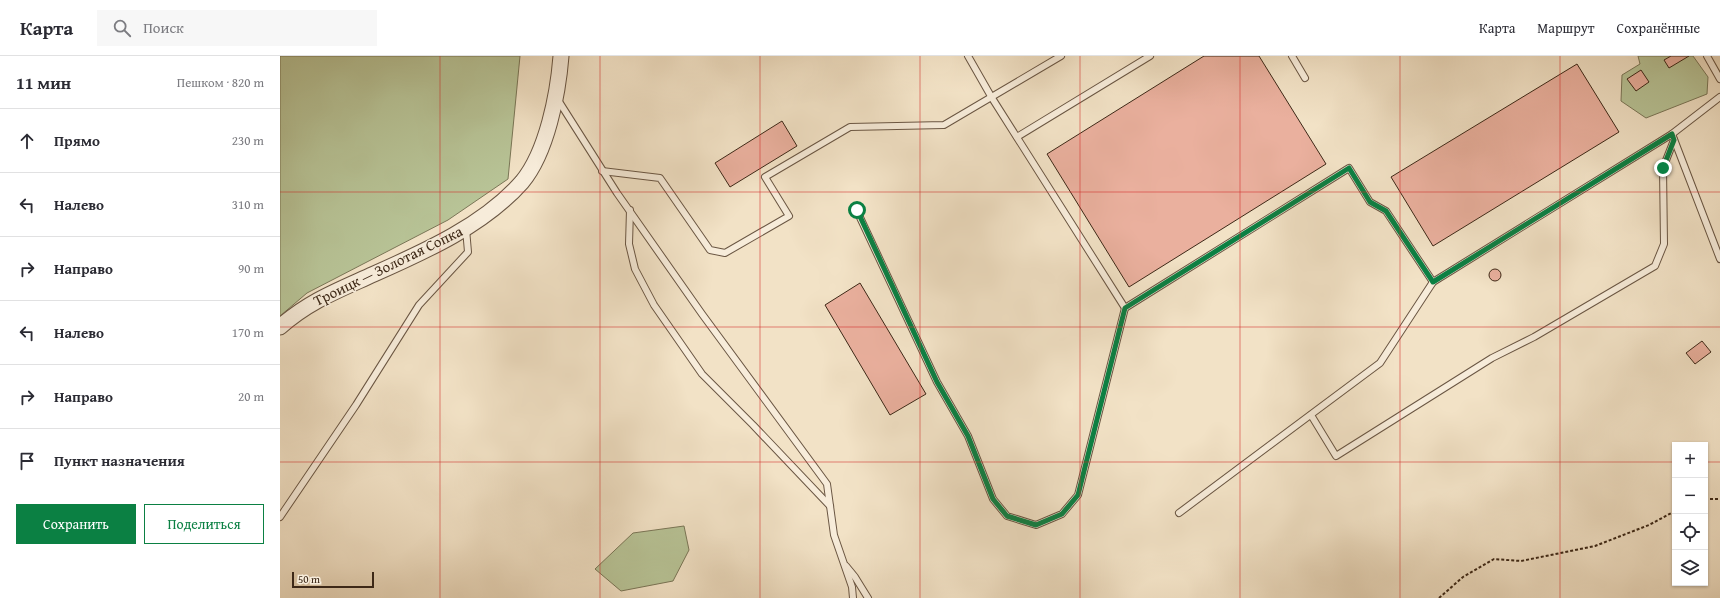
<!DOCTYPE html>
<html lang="ru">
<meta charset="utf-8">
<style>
:root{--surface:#fff;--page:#f7f7f7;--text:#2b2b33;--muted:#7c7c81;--line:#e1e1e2;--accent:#0b8043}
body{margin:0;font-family:"Gentium Book Plus",serif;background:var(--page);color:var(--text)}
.controls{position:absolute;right:12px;bottom:12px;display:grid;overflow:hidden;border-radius:0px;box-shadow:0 1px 3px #0004}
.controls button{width:36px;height:36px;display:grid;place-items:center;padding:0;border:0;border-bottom:1px solid var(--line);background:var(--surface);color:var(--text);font:20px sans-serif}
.scale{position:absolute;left:12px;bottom:10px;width:82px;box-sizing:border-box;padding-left:4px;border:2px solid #3d2817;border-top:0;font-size:11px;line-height:14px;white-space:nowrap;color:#3d2817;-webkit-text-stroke:3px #f7ecda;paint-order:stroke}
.stop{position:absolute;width:12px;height:12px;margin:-9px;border:3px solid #0b8043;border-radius:50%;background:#fff}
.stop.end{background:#0b8043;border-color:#fff;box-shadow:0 1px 4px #0008}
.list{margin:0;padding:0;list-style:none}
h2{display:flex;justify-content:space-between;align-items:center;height:52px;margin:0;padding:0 16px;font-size:17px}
h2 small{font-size:13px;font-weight:400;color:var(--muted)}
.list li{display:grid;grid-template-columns:26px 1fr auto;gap:12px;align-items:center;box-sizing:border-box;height:64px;padding:0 16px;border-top:1px solid var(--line)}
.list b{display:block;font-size:15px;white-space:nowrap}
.list em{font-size:13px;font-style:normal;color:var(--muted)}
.actions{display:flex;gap:8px;padding:12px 16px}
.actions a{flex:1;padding:9px 0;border:1px solid var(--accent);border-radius:0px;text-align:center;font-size:14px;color:var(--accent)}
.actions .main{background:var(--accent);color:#fff}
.icon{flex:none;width:22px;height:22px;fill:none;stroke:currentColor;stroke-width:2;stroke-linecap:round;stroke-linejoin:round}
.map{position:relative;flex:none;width:1440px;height:542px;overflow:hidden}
header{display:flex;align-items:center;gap:24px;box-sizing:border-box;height:56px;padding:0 20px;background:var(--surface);border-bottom:1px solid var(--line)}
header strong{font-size:19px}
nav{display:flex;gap:22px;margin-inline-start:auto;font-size:14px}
.search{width:280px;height:36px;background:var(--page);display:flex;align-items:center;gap:10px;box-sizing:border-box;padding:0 14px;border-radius:0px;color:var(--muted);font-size:15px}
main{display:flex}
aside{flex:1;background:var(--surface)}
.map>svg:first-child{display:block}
.green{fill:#b8c497;stroke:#7a7657}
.building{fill:#eab09e;stroke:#3d2817}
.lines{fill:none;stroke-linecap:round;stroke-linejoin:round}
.service-casing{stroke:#6a5643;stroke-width:8}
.tertiary-casing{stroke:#6a5643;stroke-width:17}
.path{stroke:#3d2817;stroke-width:2;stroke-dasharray:3 2;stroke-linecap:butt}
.service{stroke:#f7ecda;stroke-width:6}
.tertiary{stroke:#f7ecda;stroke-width:15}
.route{stroke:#0b8043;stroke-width:5}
.grid{fill:none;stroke:#d62828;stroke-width:1;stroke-opacity:0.55}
.labels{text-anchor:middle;stroke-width:3;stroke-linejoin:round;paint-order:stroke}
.street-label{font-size:15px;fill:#3d2817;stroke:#f7ecda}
</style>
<header>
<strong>Карта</strong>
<div class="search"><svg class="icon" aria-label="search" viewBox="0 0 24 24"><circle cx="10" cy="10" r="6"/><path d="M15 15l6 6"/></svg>Поиск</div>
<nav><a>Карта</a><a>Маршрут</a><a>Сохранённые</a></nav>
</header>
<main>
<aside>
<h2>11 мин<small>Пешком · 820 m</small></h2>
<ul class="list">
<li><svg class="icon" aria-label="ahead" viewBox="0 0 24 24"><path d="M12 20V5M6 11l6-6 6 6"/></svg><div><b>Прямо</b></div><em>230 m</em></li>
<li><svg class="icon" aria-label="left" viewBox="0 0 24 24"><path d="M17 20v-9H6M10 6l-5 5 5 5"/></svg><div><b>Налево</b></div><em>310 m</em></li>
<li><svg class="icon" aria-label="right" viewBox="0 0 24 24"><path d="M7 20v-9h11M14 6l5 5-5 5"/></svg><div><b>Направо</b></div><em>90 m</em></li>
<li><svg class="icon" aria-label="left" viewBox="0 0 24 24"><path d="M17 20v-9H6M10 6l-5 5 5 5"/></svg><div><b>Налево</b></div><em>170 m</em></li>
<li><svg class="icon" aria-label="right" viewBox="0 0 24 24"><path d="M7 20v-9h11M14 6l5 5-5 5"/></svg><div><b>Направо</b></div><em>20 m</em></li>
<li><svg class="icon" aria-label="arrive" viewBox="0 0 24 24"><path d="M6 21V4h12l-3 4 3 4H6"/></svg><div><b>Пункт назначения</b></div></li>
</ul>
<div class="actions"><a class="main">Сохранить</a><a>Поделиться</a></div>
</aside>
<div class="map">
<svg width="1440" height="542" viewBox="0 0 1440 542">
<rect width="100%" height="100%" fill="#f2e2c6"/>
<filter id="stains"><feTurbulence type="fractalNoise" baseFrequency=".005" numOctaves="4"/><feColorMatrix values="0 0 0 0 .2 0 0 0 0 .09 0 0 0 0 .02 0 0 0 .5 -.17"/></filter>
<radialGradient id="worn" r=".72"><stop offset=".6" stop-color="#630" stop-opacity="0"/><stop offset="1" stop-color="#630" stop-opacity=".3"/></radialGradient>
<!-- green -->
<g class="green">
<path d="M 0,0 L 240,0 L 228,123 L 168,164 L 27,237 L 0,260 Z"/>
<path d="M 1358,0 L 1413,0 L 1428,21 L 1427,38 L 1366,62 L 1341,45 L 1342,19 L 1360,8 Z"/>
<path d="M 404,470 L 409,494 L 393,525 L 341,535 L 315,513 L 353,477 Z"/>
</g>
<!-- building -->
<g class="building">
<path d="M 924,0 L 979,0 L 1046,108 L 849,231 L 767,98 Z"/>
<path d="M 1391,0 L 1409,0 L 1389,12 L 1384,4 Z"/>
<path d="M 1297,8 L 1339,76 L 1153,190 L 1111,121 Z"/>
<path d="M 1361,14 L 1369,26 L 1356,35 L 1347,23 Z"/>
<path d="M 502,65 L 517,90 L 450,131 L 435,107 Z"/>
<circle cx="1215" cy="219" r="6"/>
<path d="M 580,227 L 646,338 L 610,359 L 545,249 Z"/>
<path d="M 1422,285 L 1431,296 L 1415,308 L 1406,297 Z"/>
</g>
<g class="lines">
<defs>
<g id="service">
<path d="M 688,0 L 712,42 L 845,252 L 1069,112 L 1090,146 L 1106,155 L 1153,226 L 1392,78 L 1440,203"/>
<path d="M 1012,0 L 1025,22"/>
<path d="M 1427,0 L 1440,23"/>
<path d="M 278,44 L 337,137 L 422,258 L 547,428 L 554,479 L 572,531 L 573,542"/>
<path d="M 1392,78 L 1440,41"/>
<path d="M 737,81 L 870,0"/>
<path d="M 322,115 L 380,122 L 430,194 L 445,197 L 509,160 L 485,121 L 570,71 L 664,69 L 781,0"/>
<path d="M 350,154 L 349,188 L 355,213 L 374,249 L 422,318 L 473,369 L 550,450"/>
<path d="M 577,155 L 657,326 L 688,380 L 713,443 L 727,460 L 756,469 L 782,458 L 798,439 L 845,252"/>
<path d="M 1031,359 L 1056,400 L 1212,302 L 1254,281 L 1375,210 L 1384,188 L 1383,112 L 1394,84"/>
<path d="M 899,457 L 1100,307 L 1153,226"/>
<path d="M 0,461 L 76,349 L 139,249 L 188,196 L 186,173"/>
<path d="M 566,510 L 575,521 L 588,542"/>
</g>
<path id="tertiary" d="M 0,271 C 29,245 59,234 94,218 C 146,195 204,169 242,126 C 267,96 278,38 281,0"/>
</defs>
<!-- service casing -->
<use href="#service" class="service-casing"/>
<!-- tertiary casing -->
<use href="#tertiary" class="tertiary-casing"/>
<!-- path -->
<g class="path">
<path d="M 1425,443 L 1440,443"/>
<path d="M 1159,542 L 1183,521 L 1214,503 L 1241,505 L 1315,490 L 1369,469 L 1395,455"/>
</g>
<!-- service -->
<use href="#service" class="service"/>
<!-- tertiary -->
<use href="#tertiary" class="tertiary"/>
</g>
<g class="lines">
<!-- route -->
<path class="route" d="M 577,154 L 657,326 L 688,380 L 713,443 L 727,460 L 756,469 L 782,458 L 798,439 L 845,252 L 1069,112 L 1090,146 L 1106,155 L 1153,226 L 1392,78 L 1394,84 L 1383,112"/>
</g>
<!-- grid -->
<path class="grid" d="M 160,0 L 160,542M 320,0 L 320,542M 480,0 L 480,542M 640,0 L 640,542M 800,0 L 800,542M 960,0 L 960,542M 1120,0 L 1120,542M 1280,0 L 1280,542M 0,136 L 1440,136M 0,271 L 1440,271M 0,406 L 1395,406M 1425,406 L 1440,406"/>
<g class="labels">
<!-- street labels -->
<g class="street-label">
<text transform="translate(108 210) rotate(-26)" y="5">Троицк — Золотая Сопка</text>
</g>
</g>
<rect width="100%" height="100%" filter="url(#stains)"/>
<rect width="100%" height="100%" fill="url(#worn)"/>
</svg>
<div class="controls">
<button>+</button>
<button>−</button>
<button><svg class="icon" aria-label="locate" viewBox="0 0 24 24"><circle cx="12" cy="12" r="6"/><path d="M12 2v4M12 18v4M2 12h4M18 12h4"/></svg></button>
<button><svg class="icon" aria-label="layers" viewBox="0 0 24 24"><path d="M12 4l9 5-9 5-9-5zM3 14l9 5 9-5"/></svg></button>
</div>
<div class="scale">50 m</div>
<div class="stop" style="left:577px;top:154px"></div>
<div class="stop end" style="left:1383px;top:112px"></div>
</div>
</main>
